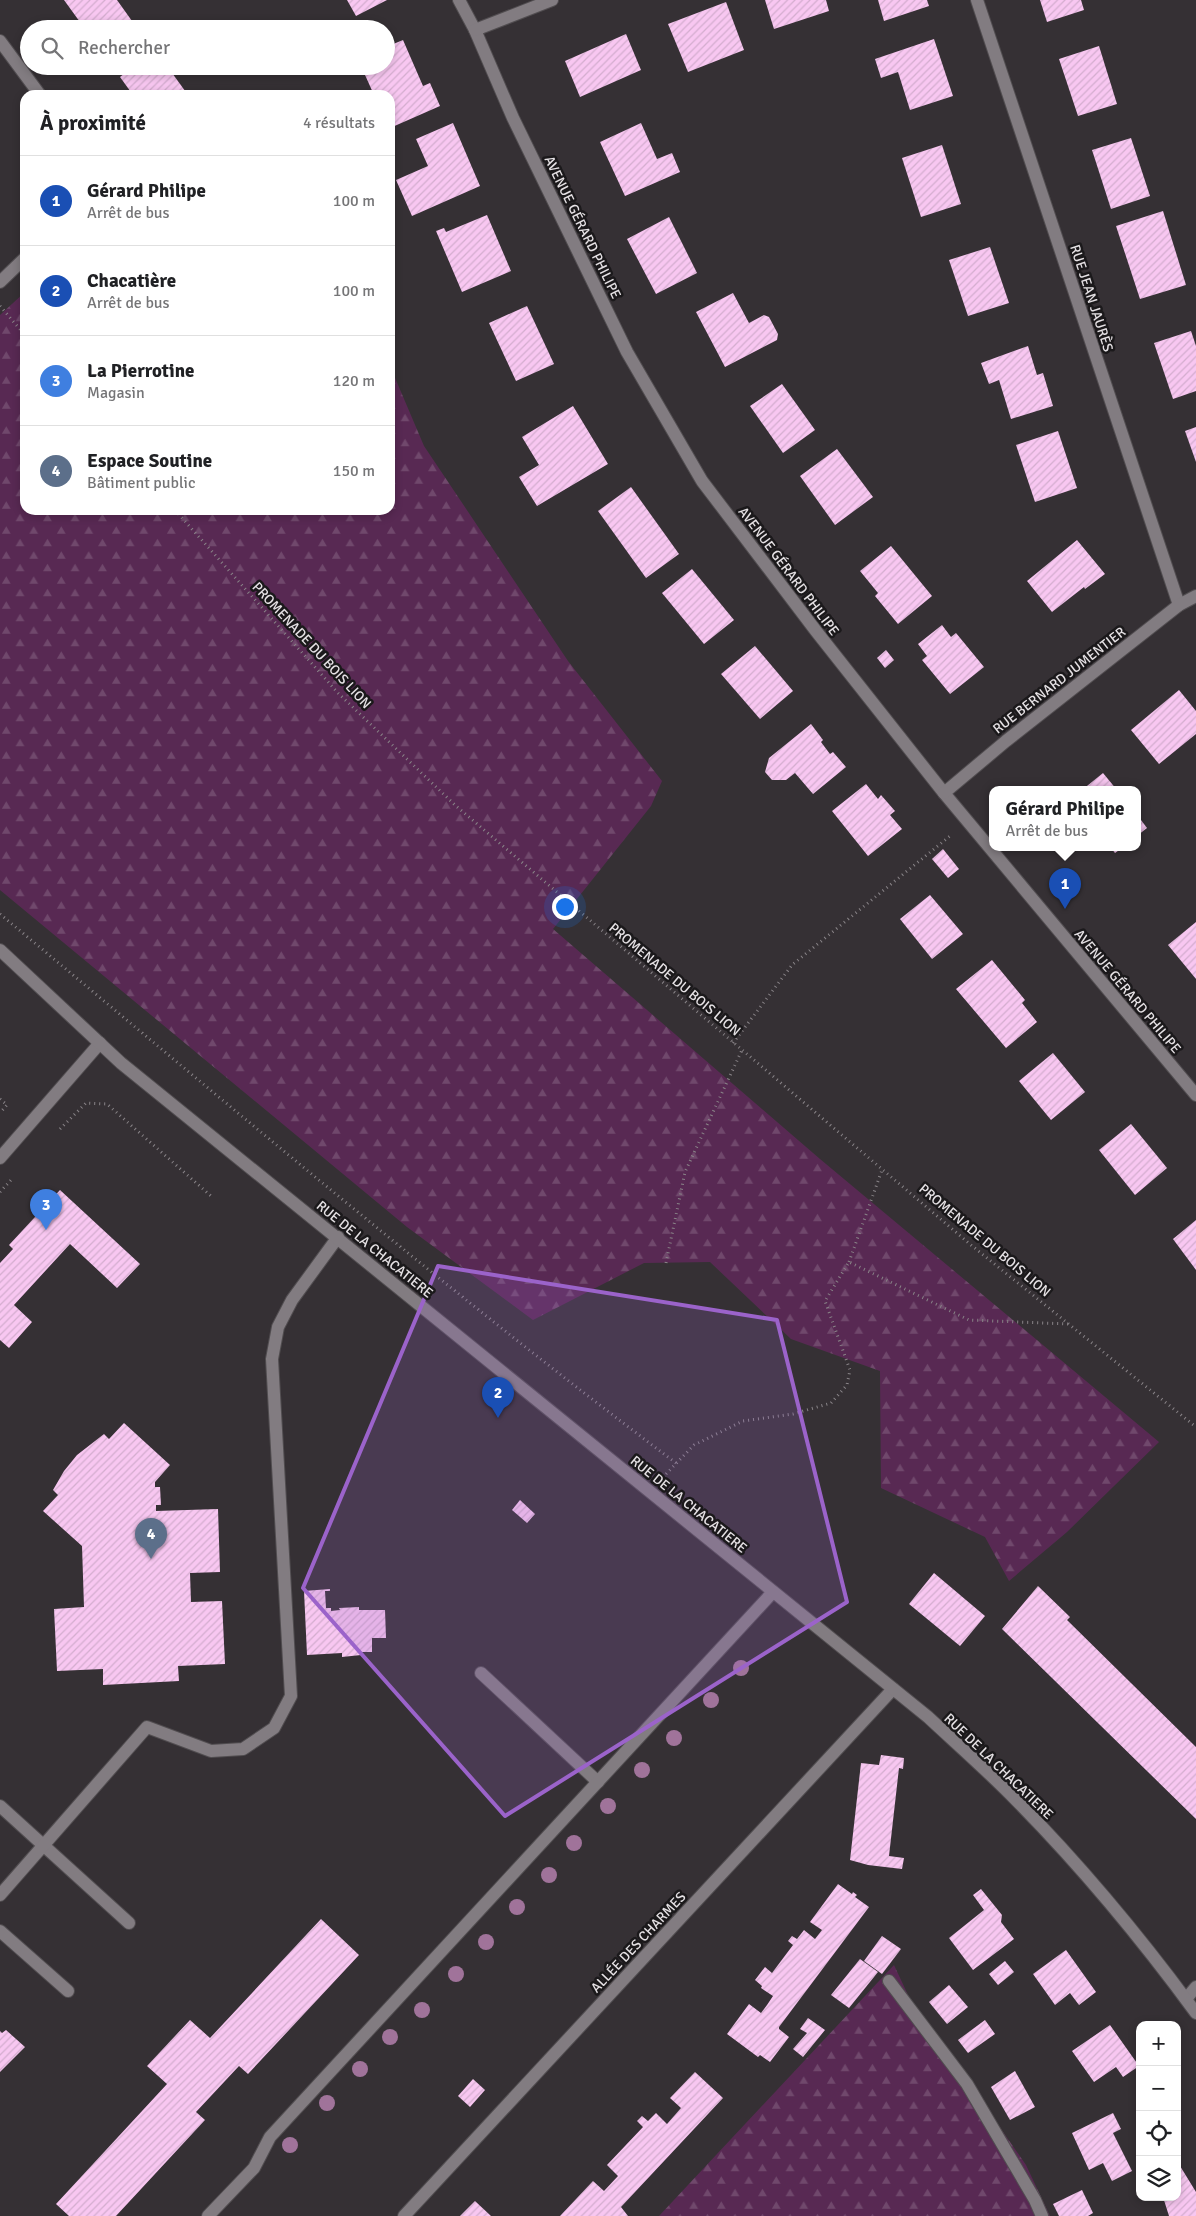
<!DOCTYPE html>
<html lang="fr">
<meta charset="utf-8">
<style>
:root{--surface:#fff;--page:#f2f2f2;--text:#202124;--muted:#757577;--line:#e0e0e0;--accent:#257261}
body{margin:0;font-family:Signika,sans-serif;background:var(--page);color:var(--text)}
.controls{position:absolute;right:15px;bottom:15px;display:grid;overflow:hidden;border-radius:10px;box-shadow:0 2px 8px #0003}
.controls button{width:45px;height:45px;display:grid;place-items:center;padding:0;border:0;border-bottom:1px solid var(--line);background:var(--surface);color:var(--text);font:25px sans-serif}
.you{position:absolute;left:564px;top:906px;width:18px;height:18px;margin:-12px;border:4px solid #fff;border-radius:50%;background:#1a73e8;box-shadow:0 0 0 8px #1a73e833}
.badge{display:grid;place-items:center;width:32px;height:32px;border-radius:50%;background:var(--accent);color:#fff;font-size:16px;font-weight:700}
.pin{position:absolute;translate:-50% -41px;filter:drop-shadow(0 1px 2px #0008)}
.pin::after{content:'';position:absolute;top:26px;width:18px;height:15px;background:inherit;clip-path:polygon(0 0,100% 0,50% 100%)}
.popup{position:absolute;left:989px;top:786px;width:152px;height:65px;box-sizing:border-box;display:grid;place-content:center;border-radius:10px;background:var(--surface);filter:drop-shadow(0 1px 4px #0005);font-size:16px;white-space:nowrap;color:var(--muted)}
.popup b{font-size:19px;color:var(--text)}
.popup::after{content:'';position:absolute;left:50%;top:100%;margin-left:-10px;border:10px solid transparent;border-top-color:var(--surface)}
.list{margin:0;padding:0;list-style:none}
h2{display:flex;justify-content:space-between;align-items:center;height:65px;margin:0;padding:0 20px;font-size:21px}
h2 small{font-size:16px;font-weight:400;color:var(--muted)}
.list li{display:grid;grid-template-columns:32px 1fr auto;gap:15px;align-items:center;box-sizing:border-box;height:90px;padding:0 20px;border-top:1px solid var(--line)}
.list b{display:block;font-size:19px;white-space:nowrap}
.list p{margin:0;font-size:16px;white-space:nowrap;color:var(--muted)}
.list em{font-size:16px;font-style:normal;color:var(--muted)}
.icon{flex:none;width:28px;height:28px;fill:none;stroke:currentColor;stroke-width:2;stroke-linecap:round;stroke-linejoin:round}
.map{position:relative;flex:none;width:1196px;height:2216px;overflow:hidden}
.search{position:absolute;background:var(--surface);box-shadow:0 2px 8px #0003;left:20px;top:20px;width:375px;height:55px;display:flex;align-items:center;gap:12px;box-sizing:border-box;padding:0 18px;border-radius:28px;color:var(--muted);font-size:19px}
.panel{position:absolute;background:var(--surface);box-shadow:0 2px 8px #0003;left:20px;top:90px;width:375px;height:425px;border-radius:15px}
.map>svg:first-child{display:block}
.forest{fill:url(#forest-firs)}
.building{fill:url(#building-hatch)}
.lines{fill:none;stroke-linecap:round;stroke-linejoin:round}
.service-casing{stroke:#514d50;stroke-width:14}
.minor-casing{stroke:#514d50;stroke-width:14}
.tertiary-casing{stroke:#514d50;stroke-width:14}
.path{stroke:#898488;stroke-width:3;stroke-dasharray:1 4;stroke-linecap:butt}
.service{stroke:#827c81;stroke-width:12}
.minor{stroke:#827c81;stroke-width:12}
.tertiary{stroke:#827c81;stroke-width:12}
.tree{fill:#a0739a}
.marked{fill:#9b63ca;fill-opacity:0.2;stroke:#9b63ca;stroke-width:4;stroke-linejoin:round}
.labels{text-anchor:middle;stroke-width:5;stroke-linejoin:round;paint-order:stroke}
.street-label{font-size:14px;fill:#e6e2e5;stroke:#1b191b}
</style>
<div class="map">
<svg width="1196" height="2216" viewBox="0 0 1196 2216">
<defs>
<pattern id="forest-firs" width="22" height="20" patternUnits="userSpaceOnUse" patternTransform="scale(1.25)"><rect width="22" height="20" fill="#582953"/><path d="M5 1l3.5 6h-7zM16 11l3.5 6h-7z" fill="#70486c"/></pattern>
<pattern id="building-hatch" width="6" height="6" patternUnits="userSpaceOnUse" patternTransform="scale(1.25)"><rect width="6" height="6" fill="#f8c7f1"/><path d="M-1 1l2-2M0 6l6-6M5 7l2-2" fill="none" stroke="#d4adcf"/></pattern>
</defs>
<rect width="100%" height="100%" fill="#353034"/>
<!-- forest -->
<g class="forest">
<path d="M 25,292 L 25,510 L 390,510 L 390,366 L 424,446 L 568,661 L 662,781 L 651,806 L 553,929 L 820,1159 L 1159,1442 L 1067,1532 L 1009,1581 L 985,1537 L 881,1488 L 880,1371 L 791,1339 L 710,1262 L 644,1263 L 533,1320 L 407,1227 L 0,890 L 0,315 Z"/>
<path d="M 894,1965 L 922,2025 L 976,2093 L 1026,2165 L 1050,2216 L 659,2216 Z"/>
</g>
<!-- building -->
<g class="building">
<path d="M 64,0 L 117,0 L 132,21 L 122,29 L 85,29 Z"/>
<path d="M 347,0 L 387,0 L 356,16 Z"/>
<path d="M 765,0 L 826,0 L 829,11 L 774,29 Z"/>
<path d="M 878,0 L 927,0 L 929,6 L 884,21 Z"/>
<path d="M 1040,0 L 1081,0 L 1084,10 L 1047,22 Z"/>
<path d="M 726,2 L 744,50 L 688,72 L 668,24 Z"/>
<path d="M 626,34 L 641,70 L 580,97 L 565,61 Z"/>
<path d="M 934,39 L 953,96 L 910,110 L 898,72 L 881,78 L 875,59 Z"/>
<path d="M 403,40 L 423,86 L 430,83 L 440,106 L 390,128 L 390,95 L 374,95 L 361,66 L 386,66 L 386,47 Z"/>
<path d="M 1099,46 L 1117,104 L 1078,116 L 1059,59 Z"/>
<path d="M 134,66 L 167,66 L 188,95 L 133,95 L 120,77 Z"/>
<path d="M 453,123 L 480,186 L 412,216 L 396,180 L 428,166 L 416,139 Z"/>
<path d="M 641,123 L 657,159 L 672,153 L 680,172 L 625,196 L 600,142 Z"/>
<path d="M 1131,138 L 1150,196 L 1111,209 L 1092,150 Z"/>
<path d="M 942,145 L 961,204 L 921,217 L 902,158 Z"/>
<path d="M 1163,211 L 1186,285 L 1140,299 L 1116,226 Z"/>
<path d="M 487,215 L 511,271 L 462,292 L 436,231 L 444,228 L 446,232 Z"/>
<path d="M 669,217 L 697,273 L 656,294 L 627,239 Z"/>
<path d="M 990,247 L 1009,303 L 968,316 L 949,260 Z"/>
<path d="M 733,293 L 749,323 L 764,315 L 769,317 L 778,334 L 777,340 L 725,367 L 696,312 Z"/>
<path d="M 527,306 L 554,364 L 516,381 L 489,323 Z"/>
<path d="M 1191,331 L 1196,346 L 1196,391 L 1173,399 L 1154,343 Z"/>
<path d="M 1028,346 L 1037,375 L 1043,373 L 1053,406 L 1011,419 L 999,380 L 989,384 L 981,363 Z"/>
<path d="M 782,384 L 815,430 L 783,453 L 750,406 Z"/>
<path d="M 573,406 L 608,464 L 537,506 L 519,477 L 539,465 L 522,437 Z"/>
<path d="M 1196,427 L 1196,462 L 1185,431 Z"/>
<path d="M 1058,431 L 1077,488 L 1035,502 L 1016,445 Z"/>
<path d="M 837,449 L 873,497 L 835,525 L 800,476 Z"/>
<path d="M 631,487 L 679,554 L 646,578 L 598,511 Z"/>
<path d="M 1077,540 L 1105,574 L 1085,589 L 1084,587 L 1052,612 L 1027,581 Z"/>
<path d="M 891,546 L 932,596 L 898,624 L 875,596 L 878,593 L 860,571 Z"/>
<path d="M 692,569 L 734,620 L 704,644 L 662,593 Z"/>
<path d="M 942,625 L 951,637 L 956,633 L 984,667 L 950,694 L 922,660 L 927,656 L 918,644 Z"/>
<path d="M 755,646 L 793,691 L 760,719 L 721,674 Z"/>
<path d="M 886,650 L 894,660 L 885,668 L 877,658 Z"/>
<path d="M 1179,690 L 1196,711 L 1196,734 L 1159,764 L 1131,730 Z"/>
<path d="M 811,724 L 823,740 L 821,742 L 830,754 L 833,752 L 846,767 L 813,794 L 795,773 L 786,780 L 772,780 L 765,772 L 769,758 Z"/>
<path d="M 1103,773 L 1117,790 L 1082,790 Z"/>
<path d="M 866,784 L 878,799 L 881,795 L 895,811 L 890,815 L 902,829 L 868,856 L 832,811 Z"/>
<path d="M 1138,816 L 1147,828 L 1138,835 Z"/>
<path d="M 1111,848 L 1122,848 L 1115,853 Z"/>
<path d="M 943,849 L 959,869 L 948,878 L 932,859 Z"/>
<path d="M 930,895 L 963,934 L 932,959 L 900,919 Z"/>
<path d="M 1196,922 L 1196,979 L 1168,945 Z"/>
<path d="M 992,960 L 1025,1000 L 1022,1003 L 1037,1022 L 1006,1048 L 956,989 Z"/>
<path d="M 1053,1053 L 1085,1092 L 1051,1120 L 1019,1081 Z"/>
<path d="M 1131,1124 L 1167,1168 L 1135,1195 L 1099,1150 Z"/>
<path d="M 60,1190 L 140,1264 L 117,1288 L 70,1244 L 14,1305 L 32,1322 L 9,1348 L 0,1340 L 0,1263 L 13,1249 L 9,1245 Z"/>
<path d="M 1196,1220 L 1196,1270 L 1173,1239 Z"/>
<path d="M 124,1423 L 170,1465 L 155,1482 L 155,1487 L 160,1487 L 161,1505 L 156,1505 L 156,1511 L 218,1509 L 220,1572 L 190,1573 L 191,1602 L 222,1601 L 225,1664 L 178,1666 L 179,1681 L 103,1685 L 103,1669 L 57,1671 L 54,1609 L 84,1607 L 82,1546 L 43,1511 L 58,1495 L 53,1490 L 64,1471 L 77,1455 L 104,1434 L 109,1439 Z"/>
<path d="M 520,1500 L 535,1514 L 527,1523 L 512,1510 Z"/>
<path d="M 934,1573 L 985,1616 L 960,1646 L 909,1604 Z"/>
<path d="M 1038,1586 L 1070,1617 L 1067,1620 L 1196,1747 L 1196,1819 L 1002,1629 Z"/>
<path d="M 330,1589 L 330,1591 L 325,1591 L 326,1608 L 331,1608 L 331,1611 L 340,1610 L 339,1608 L 359,1607 L 359,1610 L 385,1610 L 386,1638 L 372,1638 L 372,1652 L 361,1652 L 361,1655 L 342,1657 L 342,1653 L 307,1655 L 304,1591 Z"/>
<path d="M 881,1755 L 904,1758 L 903,1769 L 899,1768 L 889,1856 L 904,1858 L 902,1869 L 868,1865 L 850,1860 L 861,1763 L 879,1765 Z"/>
<path d="M 838,1884 L 852,1894 L 853,1892 L 857,1895 L 855,1897 L 869,1907 L 779,2027 L 779,2029 L 789,2037 L 770,2062 L 760,2055 L 758,2057 L 727,2034 L 749,2004 L 761,2013 L 767,2005 L 773,1996 L 761,1988 L 762,1986 L 755,1980 L 765,1967 L 772,1973 L 793,1945 L 788,1941 L 792,1936 L 797,1939 L 804,1930 L 815,1939 L 822,1930 L 810,1922 Z"/>
<path d="M 981,1889 L 1002,1915 L 1001,1922 L 1014,1939 L 973,1970 L 949,1938 L 984,1910 L 973,1895 Z"/>
<path d="M 321,1919 L 359,1955 L 248,2074 L 239,2066 L 196,2112 L 205,2120 L 116,2216 L 69,2216 L 56,2204 L 167,2084 L 147,2066 L 190,2020 L 210,2038 Z"/>
<path d="M 882,1936 L 901,1949 L 882,1974 L 864,1961 Z"/>
<path d="M 1066,1950 L 1096,1992 L 1079,2005 L 1070,1993 L 1055,2005 L 1033,1974 Z"/>
<path d="M 860,1959 L 878,1972 L 849,2008 L 831,1995 Z"/>
<path d="M 1005,1961 L 1014,1972 L 998,1985 L 989,1974 Z"/>
<path d="M 949,1985 L 968,2007 L 947,2024 L 929,2002 Z"/>
<path d="M 808,2018 L 825,2030 L 803,2057 L 793,2049 L 807,2033 L 800,2029 Z"/>
<path d="M 985,2020 L 995,2034 L 968,2053 L 958,2040 Z"/>
<path d="M 1110,2025 L 1139,2066 L 1123,2077 L 1116,2067 L 1094,2082 L 1072,2051 Z"/>
<path d="M 6,2030 L 25,2047 L 0,2072 L 0,2031 L 2,2033 Z"/>
<path d="M 1015,2071 L 1035,2107 L 1010,2120 L 991,2087 Z"/>
<path d="M 695,2072 L 723,2098 L 621,2207 L 628,2216 L 560,2216 L 593,2181 L 604,2191 L 618,2176 L 607,2165 L 643,2127 L 637,2121 L 642,2116 L 648,2121 L 656,2113 L 667,2124 L 681,2108 L 670,2098 Z"/>
<path d="M 473,2079 L 485,2090 L 470,2107 L 458,2096 Z"/>
<path d="M 1113,2113 L 1121,2129 L 1113,2133 L 1132,2171 L 1112,2181 L 1103,2163 L 1089,2170 L 1072,2133 Z"/>
<path d="M 1177,2161 L 1196,2192 L 1196,2216 L 1169,2216 L 1163,2197 L 1177,2197 Z"/>
<path d="M 1082,2190 L 1093,2213 L 1088,2216 L 1059,2216 L 1053,2204 Z"/>
<path d="M 475,2201 L 491,2216 L 460,2216 Z"/>
</g>
<g class="lines">
<defs>
<g id="service">
<path d="M 481,1673 L 598,1782"/>
<path d="M 0,1806 L 129,1923"/>
<path d="M 0,1895 L 147,1727 L 211,1751 L 243,1749 L 274,1728 L 291,1696 L 272,1359 L 278,1327 L 292,1300 L 338,1237"/>
<path d="M 0,1931 L 68,1991"/>
<path d="M 889,1981 L 967,2084 L 1035,2200 L 1042,2216"/>
<path d="M 1186,1999 L 1196,1987"/>
<path d="M 208,2216 L 254,2168 L 270,2137 L 773,1592"/>
</g>
<g id="minor">
<path d="M 459,0 L 475,30 L 513,118 L 627,352 L 702,481 L 816,631 L 944,793 L 1196,1095"/>
<path d="M 977,0 L 1179,605"/>
<path d="M 475,30 L 552,0"/>
<path d="M 0,41 L 40,95"/>
<path d="M 0,282 L 25,258"/>
<path d="M 944,793 L 1006,741 L 1179,605 L 1196,596"/>
<path d="M 0,1158 L 100,1043"/>
<path d="M 404,2216 L 893,1689"/>
</g>
<path id="tertiary" d="M 0,950 L 121,1063 L 928,1717 C 958,1745 989,1772 1017,1801 C 1082,1867 1141,1938 1196,2013"/>
</defs>
<!-- service casing -->
<use href="#service" class="service-casing"/>
<!-- minor casing -->
<use href="#minor" class="minor-casing"/>
<!-- tertiary casing -->
<use href="#tertiary" class="tertiary-casing"/>
<!-- path -->
<g class="path">
<path d="M 0,306 L 25,335"/>
<path d="M 175,510 L 338,693 L 456,806 L 971,1245 L 1196,1427"/>
<path d="M 0,914 C 223,1100 444,1289 676,1463"/>
<path d="M 733,1043 L 792,965 L 950,836"/>
<path d="M 0,1099 L 7,1105 L 0,1113"/>
<path d="M 60,1129 L 86,1103 L 107,1104 L 211,1196"/>
<path d="M 0,1192 L 11,1180"/>
<path d="M 849,1262 L 882,1170"/>
<path d="M 666,1263 L 685,1172 L 742,1050"/>
<path d="M 666,1474 L 694,1445 L 743,1421 L 793,1414 L 831,1403 L 847,1385 L 850,1370 L 825,1301 L 849,1262 L 969,1320 L 1068,1324"/>
</g>
<!-- service -->
<use href="#service" class="service"/>
<!-- minor -->
<use href="#minor" class="minor"/>
<!-- tertiary -->
<use href="#tertiary" class="tertiary"/>
</g>
<!-- trees -->
<g class="tree">
<circle cx="741" cy="1668" r="8"/>
<circle cx="711" cy="1700" r="8"/>
<circle cx="674" cy="1738" r="8"/>
<circle cx="642" cy="1770" r="8"/>
<circle cx="608" cy="1806" r="8"/>
<circle cx="574" cy="1843" r="8"/>
<circle cx="549" cy="1875" r="8"/>
<circle cx="517" cy="1907" r="8"/>
<circle cx="486" cy="1942" r="8"/>
<circle cx="456" cy="1974" r="8"/>
<circle cx="422" cy="2010" r="8"/>
<circle cx="390" cy="2037" r="8"/>
<circle cx="360" cy="2069" r="8"/>
<circle cx="327" cy="2103" r="8"/>
<circle cx="290" cy="2145" r="8"/>
</g>
<!-- marked area -->
<path class="marked" d="M 438,1266 L 777,1320 L 847,1602 L 505,1816 L 303,1588 Z"/>
<g class="labels">
<!-- street labels -->
<g class="street-label">
<text transform="translate(583 227) rotate(64)" y="5">AVENUE GÉRARD PHILIPE</text>
<text transform="translate(1092 298) rotate(72)" y="5">RUE JEAN JAURÈS</text>
<text transform="translate(789 571) rotate(53)" y="5">AVENUE GÉRARD PHILIPE</text>
<text transform="translate(312 645) rotate(47)" y="5">PROMENADE DU BOIS LION</text>
<text transform="translate(1059 680) rotate(-38)" y="5">RUE BERNARD JUMENTIER</text>
<text transform="translate(675 979) rotate(40)" y="5">PROMENADE DU BOIS LION</text>
<text transform="translate(1128 991) rotate(50)" y="5">AVENUE GÉRARD PHILIPE</text>
<text transform="translate(985 1240) rotate(40)" y="5">PROMENADE DU BOIS LION</text>
<text transform="translate(375 1249) rotate(39)" y="5">RUE DE LA CHACATIERE</text>
<text transform="translate(689 1504) rotate(39)" y="5">RUE DE LA CHACATIERE</text>
<text transform="translate(999 1766) rotate(44)" y="5">RUE DE LA CHACATIERE</text>
<text transform="translate(638 1942) rotate(-47)" y="5">ALLÉE DES CHARMES</text>
</g>
</g>
</svg>
<div class="controls">
<button>+</button>
<button>−</button>
<button><svg class="icon" aria-label="locate" viewBox="0 0 24 24"><circle cx="12" cy="12" r="6"/><path d="M12 2v4M12 18v4M2 12h4M18 12h4"/></svg></button>
<button><svg class="icon" aria-label="layers" viewBox="0 0 24 24"><path d="M12 4l9 5-9 5-9-5zM3 14l9 5 9-5"/></svg></button>
</div>
<div class="you"></div>
<div class="pin badge" style="left:1065px;top:909px;background:#1a4fb4">1</div>
<div class="popup"><b>Gérard Philipe</b>Arrêt de bus</div>
<div class="pin badge" style="left:498px;top:1418px;background:#1a4fb4">2</div>
<div class="pin badge" style="left:46px;top:1230px;background:#3f7fe0">3</div>
<div class="pin badge" style="left:151px;top:1559px;background:#5c6f8a">4</div>
<div class="search"><svg class="icon" aria-label="search" viewBox="0 0 24 24"><circle cx="10" cy="10" r="6"/><path d="M15 15l6 6"/></svg>Rechercher</div>
<section class="panel">
<h2>À proximité<small>4 résultats</small></h2>
<ul class="list">
<li><span class="badge" style="background:#1a4fb4">1</span><div><b>Gérard Philipe</b><p>Arrêt de bus</p></div><em>100 m</em></li>
<li><span class="badge" style="background:#1a4fb4">2</span><div><b>Chacatière</b><p>Arrêt de bus</p></div><em>100 m</em></li>
<li><span class="badge" style="background:#3f7fe0">3</span><div><b>La Pierrotine</b><p>Magasin</p></div><em>120 m</em></li>
<li><span class="badge" style="background:#5c6f8a">4</span><div><b>Espace Soutine</b><p>Bâtiment public</p></div><em>150 m</em></li>
</ul>
</section>
</div>
